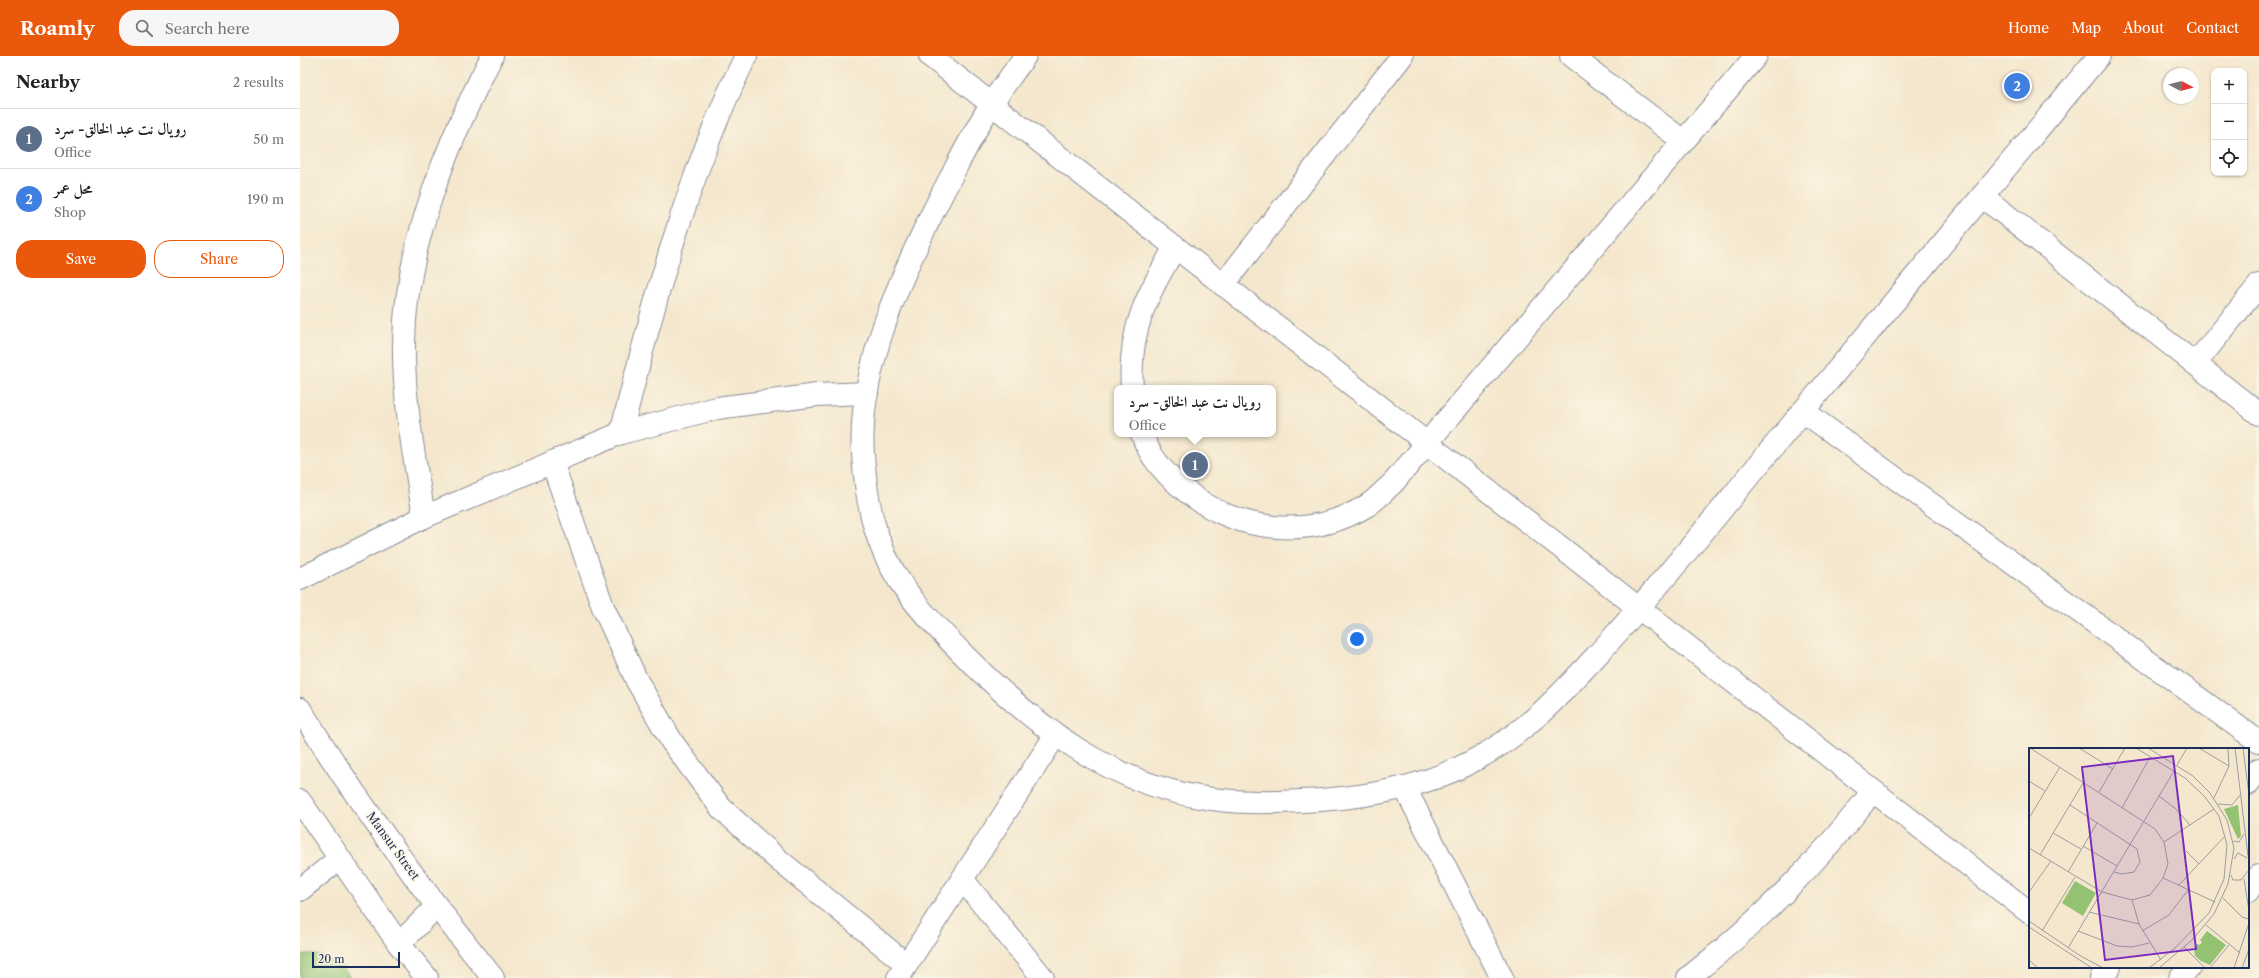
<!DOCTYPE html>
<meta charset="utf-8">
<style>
:root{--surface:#fff;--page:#f6f6f6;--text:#222;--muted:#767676;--line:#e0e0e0;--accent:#ea580c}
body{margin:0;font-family:"Libre Caslon Text",Amiri,serif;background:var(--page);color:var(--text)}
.controls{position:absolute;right:12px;top:12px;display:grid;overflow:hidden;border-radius:8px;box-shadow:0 1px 3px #0004}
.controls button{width:36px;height:36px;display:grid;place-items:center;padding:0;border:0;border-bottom:1px solid var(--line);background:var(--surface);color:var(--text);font:20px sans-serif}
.compass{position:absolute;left:1863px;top:12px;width:36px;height:36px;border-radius:50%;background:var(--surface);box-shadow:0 1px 3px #0004;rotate:97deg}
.scale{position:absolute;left:12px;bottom:10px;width:88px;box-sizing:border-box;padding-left:4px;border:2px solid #1b2f5e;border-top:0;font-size:11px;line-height:14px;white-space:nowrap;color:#1b2f5e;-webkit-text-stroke:3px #fcf5e5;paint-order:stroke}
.you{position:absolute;left:1057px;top:583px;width:14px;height:14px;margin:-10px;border:3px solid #fff;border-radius:50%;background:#1a73e8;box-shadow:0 0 0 6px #1a73e833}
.badge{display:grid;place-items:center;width:26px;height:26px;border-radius:50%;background:var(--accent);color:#fff;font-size:13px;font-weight:700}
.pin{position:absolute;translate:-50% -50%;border:2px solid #fff;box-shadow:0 1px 4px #0006}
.popup{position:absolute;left:814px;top:329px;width:162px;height:52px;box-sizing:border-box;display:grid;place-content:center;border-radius:8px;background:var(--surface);filter:drop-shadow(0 1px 3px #0005);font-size:13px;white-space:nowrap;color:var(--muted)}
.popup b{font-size:15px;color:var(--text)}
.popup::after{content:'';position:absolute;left:50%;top:100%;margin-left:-8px;border:8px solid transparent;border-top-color:var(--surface)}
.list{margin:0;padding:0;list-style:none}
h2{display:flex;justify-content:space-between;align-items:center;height:52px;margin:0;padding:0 16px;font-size:17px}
h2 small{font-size:13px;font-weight:400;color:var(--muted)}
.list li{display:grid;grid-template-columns:26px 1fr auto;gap:12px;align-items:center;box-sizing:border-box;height:60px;padding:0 16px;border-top:1px solid var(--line)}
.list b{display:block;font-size:15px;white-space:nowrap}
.list p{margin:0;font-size:13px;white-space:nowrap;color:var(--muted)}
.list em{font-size:13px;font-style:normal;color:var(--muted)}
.actions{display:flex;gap:8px;padding:12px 16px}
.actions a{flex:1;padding:9px 0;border:1px solid var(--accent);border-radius:16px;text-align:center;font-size:14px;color:var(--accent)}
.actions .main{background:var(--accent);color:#fff}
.icon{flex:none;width:22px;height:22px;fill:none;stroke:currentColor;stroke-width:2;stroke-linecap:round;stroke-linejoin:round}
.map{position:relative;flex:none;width:1959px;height:922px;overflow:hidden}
header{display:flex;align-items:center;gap:24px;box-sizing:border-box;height:56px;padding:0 20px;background:var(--accent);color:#fff}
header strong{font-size:19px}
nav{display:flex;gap:22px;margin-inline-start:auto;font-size:14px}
.search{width:280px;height:36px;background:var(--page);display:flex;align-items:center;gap:10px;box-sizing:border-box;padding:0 14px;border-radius:16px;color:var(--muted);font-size:15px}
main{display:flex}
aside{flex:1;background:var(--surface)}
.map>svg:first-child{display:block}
.green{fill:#93c372;stroke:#577968}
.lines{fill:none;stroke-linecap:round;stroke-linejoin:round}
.minor-casing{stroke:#888b96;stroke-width:24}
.tertiary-casing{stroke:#888b96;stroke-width:24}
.minor{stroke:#fff;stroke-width:22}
.tertiary{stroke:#fff;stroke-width:22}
.labels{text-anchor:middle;stroke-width:3;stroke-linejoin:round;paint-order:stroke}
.street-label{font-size:12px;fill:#1b2f5e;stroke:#fcf5e5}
.inset-road{fill:none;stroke:#9d9da1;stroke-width:1}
.view{fill:#7b2cbf;fill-opacity:0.15;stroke:#7b2cbf;stroke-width:2}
.inset-edge{fill:none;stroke:#1b2f5e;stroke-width:2}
</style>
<header>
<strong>Roamly</strong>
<div class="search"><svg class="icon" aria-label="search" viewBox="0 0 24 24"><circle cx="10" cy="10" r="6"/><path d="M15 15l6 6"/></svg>Search here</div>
<nav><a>Home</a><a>Map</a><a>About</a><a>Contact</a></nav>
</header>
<main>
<aside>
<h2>Nearby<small>2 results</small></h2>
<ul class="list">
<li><span class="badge" style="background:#5c6f8a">1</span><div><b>رويال نت عبد الخالق- سرد</b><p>Office</p></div><em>50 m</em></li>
<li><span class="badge" style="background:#3f7fe0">2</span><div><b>محل عمر</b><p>Shop</p></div><em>190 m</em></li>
</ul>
<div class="actions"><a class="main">Save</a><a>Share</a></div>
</aside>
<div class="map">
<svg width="1959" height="922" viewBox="0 0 1959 922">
<rect width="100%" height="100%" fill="#fcf5e5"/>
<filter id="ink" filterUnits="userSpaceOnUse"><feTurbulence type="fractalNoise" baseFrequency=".025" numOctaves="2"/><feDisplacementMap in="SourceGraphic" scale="8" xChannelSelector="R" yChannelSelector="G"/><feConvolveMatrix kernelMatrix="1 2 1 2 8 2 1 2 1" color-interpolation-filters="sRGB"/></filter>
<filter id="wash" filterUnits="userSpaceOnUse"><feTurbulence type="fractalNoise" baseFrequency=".012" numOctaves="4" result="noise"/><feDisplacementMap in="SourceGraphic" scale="16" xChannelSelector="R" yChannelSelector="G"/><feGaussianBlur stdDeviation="0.9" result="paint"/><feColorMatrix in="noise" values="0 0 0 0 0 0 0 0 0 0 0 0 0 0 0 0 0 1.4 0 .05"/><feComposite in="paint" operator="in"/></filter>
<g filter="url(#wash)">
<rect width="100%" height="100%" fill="#f4e7cd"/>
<!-- green -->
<path class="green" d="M 10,898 C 28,901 41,906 50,922 L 0,922 L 0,899 Z"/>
</g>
<g filter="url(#ink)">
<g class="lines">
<defs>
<g id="minor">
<path d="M 630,0 L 1730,857"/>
<path d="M 725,0 C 715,15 704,29 694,44 C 674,74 658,108 641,140 C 603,215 557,313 563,399 C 565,427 569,457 579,484 C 596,533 635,570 670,605 C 737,672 816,731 912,743 C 948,748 986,746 1021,744 C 1072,740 1123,731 1169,707 C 1228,677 1264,635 1308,587 C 1357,533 1403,476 1449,420 C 1566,280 1682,140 1799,0"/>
<path d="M 1271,0 L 1383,85"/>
<path d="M 1682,140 L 1959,358"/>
<path d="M 923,229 L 1102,0"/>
<path d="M 1895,308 L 1959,229"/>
<path d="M 832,332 C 828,273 847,240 875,191"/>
<path d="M 1503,355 L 1959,686"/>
<path d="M 321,377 C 353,249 387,119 446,0"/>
<path d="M 842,378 C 849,401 867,420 886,435 C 937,476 1010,485 1068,449 C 1077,443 1085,434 1093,427 L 1456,0"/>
<path d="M 252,406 L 303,551 L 337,625 L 372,686 L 421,752 L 475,801 L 606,908"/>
<path d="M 124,461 C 115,404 103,345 104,287 C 105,189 148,86 192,0"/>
<path d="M 0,523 L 124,461 L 321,377 L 417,352 L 517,339 L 567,337"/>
<path d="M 1105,732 L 1202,922"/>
<path d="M 662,823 L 743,922"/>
<path d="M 0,834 L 39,803"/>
<path d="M 598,922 L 755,680"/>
<path d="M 1388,922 C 1460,865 1517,807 1573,735"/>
</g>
<g id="tertiary">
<path d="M 0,653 C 58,747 124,836 193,922"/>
<path d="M 1948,728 L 1959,713"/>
<path d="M 0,745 L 99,888 L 127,922"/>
<path d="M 1948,835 L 1959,820"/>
<path d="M 99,888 L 136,851"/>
<path d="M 1801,922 L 1810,911"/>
<path d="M 1880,922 L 1889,911"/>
</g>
</defs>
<!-- minor casing -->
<use href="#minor" class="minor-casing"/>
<!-- tertiary casing -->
<use href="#tertiary" class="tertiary-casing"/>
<!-- minor -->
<use href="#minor" class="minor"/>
<!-- tertiary -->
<use href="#tertiary" class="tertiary"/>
</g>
</g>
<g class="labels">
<!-- street labels -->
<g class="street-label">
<text transform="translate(93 790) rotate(54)" y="4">Mansur Street</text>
</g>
</g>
<!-- overview -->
<g transform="translate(1729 692)">
<rect width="220" height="220" fill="#f4e7cd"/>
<path d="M 209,57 L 212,88 L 209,91 L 195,61 ZM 46,133 L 67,145 L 54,168 L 33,155 ZM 178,183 L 197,197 L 181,217 L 172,213 L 166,208 L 165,200 L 168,196 L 171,197 L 173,194 L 171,192 Z" fill="#93c372"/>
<path class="inset-road" d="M 50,0 L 84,21M 107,0 L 156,30 L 176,49 L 190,68 L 198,97 L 195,131 L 180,165 L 146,200 L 120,220M 119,0 L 164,28 L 181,45 L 198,72 L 205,100 L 199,136 L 185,166 L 163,192 L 130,220M 170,0 L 200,18M 206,0 L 220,116M 214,0 L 220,47M 148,17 L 158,0M 0,33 L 16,43M 70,44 L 96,0M 130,48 L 147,61 L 161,77M 185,50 L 200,18 L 199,0M 189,56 L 203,57 L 212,46M 41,57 L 108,101 L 111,114 L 105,124 L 93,126 L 85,124M 93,60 L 121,9M 0,70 L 31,19M 24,85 L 52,101M 204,93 L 210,94 L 215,86M 135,94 L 185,61M 54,98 L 88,118M 0,100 L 73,144 L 103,152 L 121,147 L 134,130 L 139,116 L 135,94 L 126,81 L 1,0M 157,103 L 170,116M 11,107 L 54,35M 205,111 L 209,105 L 218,110M 39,124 L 68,75M 202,127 L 204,132 L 212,132 L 220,122M 134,130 L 186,154M 215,131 L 220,163M 150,137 L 196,88M 0,144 L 22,113M 194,150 L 213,169 L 220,171M 103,152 L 110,176 L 132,212M 60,164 L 110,176M 0,173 L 50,207 L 74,220M 177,177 L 211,205M 0,179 L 63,220M 13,183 L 46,129M 49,183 L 88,198 L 103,199 L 120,195M 113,183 L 140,167 L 159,142M 155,199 L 176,220M 39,200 L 145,23M 0,212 L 9,220M 181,220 L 200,197M 205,220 L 220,175M 213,220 L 220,201"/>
<path class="view" d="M 144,8 L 167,201 L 76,212 L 53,19 Z"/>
<rect width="220" height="220" class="inset-edge"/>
</g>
</svg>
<div class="controls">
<button>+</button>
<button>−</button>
<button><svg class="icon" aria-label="locate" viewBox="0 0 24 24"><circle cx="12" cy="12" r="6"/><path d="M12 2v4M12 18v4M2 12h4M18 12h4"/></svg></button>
</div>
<svg class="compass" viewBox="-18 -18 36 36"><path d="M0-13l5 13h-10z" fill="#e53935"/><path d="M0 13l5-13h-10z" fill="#767676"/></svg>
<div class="scale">20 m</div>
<div class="you"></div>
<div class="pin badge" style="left:895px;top:409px;background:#5c6f8a">1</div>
<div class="popup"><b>رويال نت عبد الخالق- سرد</b>Office</div>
<div class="pin badge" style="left:1717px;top:30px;background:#3f7fe0">2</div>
</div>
</main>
